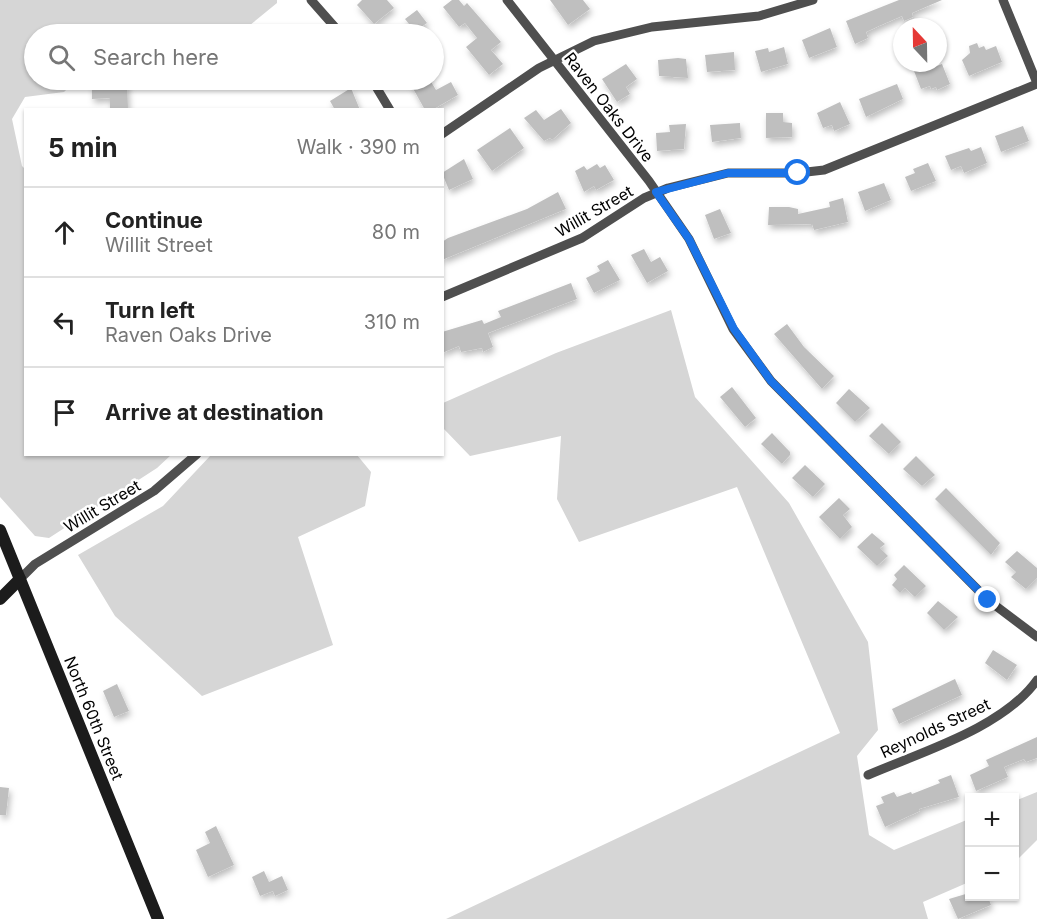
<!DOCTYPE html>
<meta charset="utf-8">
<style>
:root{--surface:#fff;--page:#f6f6f6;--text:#222;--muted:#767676;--line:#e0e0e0}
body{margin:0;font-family:Inter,sans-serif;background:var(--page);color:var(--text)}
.controls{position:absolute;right:18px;bottom:18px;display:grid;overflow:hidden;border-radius:0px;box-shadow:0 2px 4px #0004}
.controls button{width:54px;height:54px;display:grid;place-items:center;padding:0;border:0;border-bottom:2px solid var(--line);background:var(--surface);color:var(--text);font:30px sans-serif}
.compass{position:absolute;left:893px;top:18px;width:54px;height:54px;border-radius:50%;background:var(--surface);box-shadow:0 2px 4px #0004;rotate:338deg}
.stop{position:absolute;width:18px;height:18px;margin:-14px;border:4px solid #1a73e8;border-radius:50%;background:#fff}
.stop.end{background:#1a73e8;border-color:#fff;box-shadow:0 2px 6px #0008}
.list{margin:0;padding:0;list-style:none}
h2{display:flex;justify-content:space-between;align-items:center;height:78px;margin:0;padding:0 24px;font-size:26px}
h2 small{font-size:20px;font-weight:400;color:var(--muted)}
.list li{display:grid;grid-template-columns:39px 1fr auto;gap:18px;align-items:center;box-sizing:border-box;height:90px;padding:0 24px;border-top:2px solid var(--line)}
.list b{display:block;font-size:22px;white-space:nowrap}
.list p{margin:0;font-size:20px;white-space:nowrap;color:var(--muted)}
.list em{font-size:20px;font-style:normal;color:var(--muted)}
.icon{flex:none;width:33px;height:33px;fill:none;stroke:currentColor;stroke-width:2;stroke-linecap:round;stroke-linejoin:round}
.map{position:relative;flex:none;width:1037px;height:919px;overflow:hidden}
.search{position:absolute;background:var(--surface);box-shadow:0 2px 4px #0004;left:24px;top:24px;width:420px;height:66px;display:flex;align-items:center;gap:15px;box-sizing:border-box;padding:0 21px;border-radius:33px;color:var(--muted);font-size:22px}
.panel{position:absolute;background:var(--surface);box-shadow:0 2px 4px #0004;left:24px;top:108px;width:420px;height:348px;border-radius:0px}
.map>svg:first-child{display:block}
.green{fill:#d6d6d6}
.building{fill:#bfbfbf;filter:url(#shadow)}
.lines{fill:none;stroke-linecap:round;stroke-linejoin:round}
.street{stroke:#4f4f4f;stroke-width:9}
.secondary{stroke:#1c1c1c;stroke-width:12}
.route{stroke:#1a73e8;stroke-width:8}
.labels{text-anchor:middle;stroke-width:5;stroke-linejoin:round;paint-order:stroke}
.street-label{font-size:16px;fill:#000;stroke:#fff}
</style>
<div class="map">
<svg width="1037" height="919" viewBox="0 0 1037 919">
<defs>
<filter id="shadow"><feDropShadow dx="2" dy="4" stdDeviation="3" flood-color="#0004"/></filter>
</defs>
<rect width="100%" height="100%" fill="#fff"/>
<!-- green -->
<g class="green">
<path d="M 0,0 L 277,0 L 277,3 L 239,34 L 34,34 L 34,80 L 76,80 L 64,92 L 25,97 L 12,119 L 22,166 L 26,170 L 26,454 L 171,455 L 157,468 L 49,538 L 35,536 L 0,497 Z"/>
<path d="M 671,310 L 695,397 L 789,503 L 868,642 L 878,730 L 857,756 L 869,835 L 894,850 L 969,819 L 969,882 L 923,902 L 928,919 L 446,919 L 840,733 L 737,487 L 579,542 L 557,499 L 561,436 L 470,456 L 443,428 L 443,403 L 556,353 Z"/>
<path d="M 211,455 L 357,455 L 371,472 L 365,506 L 298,537 L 333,645 L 202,696 L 115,616 L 78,555 L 163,506 Z"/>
<path d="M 1037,792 L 1037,840 L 1015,862 L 1015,801 Z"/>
</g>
<!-- building -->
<g class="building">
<path d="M 362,0 L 387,0 L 394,8 L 374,24 L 357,5 Z"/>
<path d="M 452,0 L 459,0 L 464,6 L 467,3 L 501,42 L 491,50 L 503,64 L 489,75 L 466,47 L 477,38 L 465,23 L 459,27 L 443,7 Z"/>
<path d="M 550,0 L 583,0 L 590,9 L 568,25 Z"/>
<path d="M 899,0 L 942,0 L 912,13 L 913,17 L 904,21 L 902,16 L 879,26 L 866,32 L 868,38 L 855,44 L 846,21 Z"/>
<path d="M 417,10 L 427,23 L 411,34 L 393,34 L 409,24 L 405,19 Z"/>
<path d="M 830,28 L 837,47 L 809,58 L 802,40 Z"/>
<path d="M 977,43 L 979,48 L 984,46 L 986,50 L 996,46 L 1002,62 L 969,76 L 962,60 L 970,53 L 969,46 Z"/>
<path d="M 784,47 L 788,64 L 761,72 L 755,51 L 768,48 L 769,52 Z"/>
<path d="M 734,52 L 735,70 L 707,72 L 705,55 Z"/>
<path d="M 678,58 L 686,59 L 688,78 L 659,76 L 658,60 Z"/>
<path d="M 626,64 L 637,79 L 626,87 L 630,94 L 617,102 L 602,79 Z"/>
<path d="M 931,64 L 932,68 L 942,64 L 950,84 L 937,90 L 936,87 L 931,89 L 930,86 L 921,89 L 914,71 Z"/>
<path d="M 92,80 L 127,80 L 128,109 L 110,109 L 110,98 L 92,99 Z"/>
<path d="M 417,80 L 430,80 L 436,90 L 451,82 L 458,95 L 432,110 L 425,110 L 410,83 Z"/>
<path d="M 897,84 L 903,99 L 866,117 L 859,99 Z"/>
<path d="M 351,88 L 360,110 L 335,110 L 330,101 Z"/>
<path d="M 840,102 L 850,124 L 834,131 L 832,125 L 823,128 L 817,113 Z"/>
<path d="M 561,109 L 571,123 L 552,140 L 550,138 L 544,141 L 524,118 L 536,110 L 544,120 Z"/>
<path d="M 766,113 L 783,113 L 783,122 L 792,123 L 792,137 L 766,138 Z"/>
<path d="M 740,123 L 741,138 L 712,142 L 710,125 Z"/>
<path d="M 686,124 L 684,149 L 657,151 L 656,133 L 670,132 L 669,125 Z"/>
<path d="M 1023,126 L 1029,141 L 1001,152 L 995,136 Z"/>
<path d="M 510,128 L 524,148 L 492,171 L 477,150 Z"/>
<path d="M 981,147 L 987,163 L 964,173 L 961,166 L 951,170 L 945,156 L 969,148 L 971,151 Z"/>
<path d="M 464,159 L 473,179 L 449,190 L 442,173 Z"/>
<path d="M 928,163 L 936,181 L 911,191 L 905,177 L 915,173 L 913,169 Z"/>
<path d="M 597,164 L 600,168 L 605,165 L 614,180 L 596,190 L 594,186 L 584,192 L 575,171 L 584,166 L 587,170 Z"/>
<path d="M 884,183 L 891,200 L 865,211 L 858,192 Z"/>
<path d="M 558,192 L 566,209 L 442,260 L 442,242 L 448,238 L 527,209 Z"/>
<path d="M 843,198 L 848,222 L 814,230 L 812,224 L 768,225 L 769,207 L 789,207 L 798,209 L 798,214 L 830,207 L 829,202 Z"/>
<path d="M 720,209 L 731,233 L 714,239 L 705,215 Z"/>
<path d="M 644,249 L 651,262 L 660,257 L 668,271 L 647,283 L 631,255 Z"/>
<path d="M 608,260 L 620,280 L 594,293 L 586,278 L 600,271 L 597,266 Z"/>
<path d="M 571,283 L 577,299 L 488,333 L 493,347 L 483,352 L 482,348 L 461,352 L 459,346 L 442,353 L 442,332 L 482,320 L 484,324 L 501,317 L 498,311 L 506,308 Z"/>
<path d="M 787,324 L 804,347 L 834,376 L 822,389 L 774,334 Z"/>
<path d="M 732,387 L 756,418 L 745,427 L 720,397 Z"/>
<path d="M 849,389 L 870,408 L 855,422 L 836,403 Z"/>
<path d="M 882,423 L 901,442 L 889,454 L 869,436 Z"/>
<path d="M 772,433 L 790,452 L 790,455 L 782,464 L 761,444 Z"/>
<path d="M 916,456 L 935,475 L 922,486 L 903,469 Z"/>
<path d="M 805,465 L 825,484 L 813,497 L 792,478 Z"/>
<path d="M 946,488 L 1000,543 L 991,555 L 935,499 Z"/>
<path d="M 839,498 L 850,509 L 843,515 L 852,527 L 840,539 L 819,517 Z"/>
<path d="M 872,533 L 885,544 L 880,548 L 888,556 L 877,566 L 857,547 Z"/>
<path d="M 1017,551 L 1037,568 L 1037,578 L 1026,589 L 1011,577 L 1016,572 L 1005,562 Z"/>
<path d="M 904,565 L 926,586 L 915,597 L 905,588 L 900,593 L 892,585 L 897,579 L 894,575 Z"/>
<path d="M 938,601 L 958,617 L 944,630 L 927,613 Z"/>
<path d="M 993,650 L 1017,665 L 1007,680 L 985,663 Z"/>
<path d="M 955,679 L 962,695 L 899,724 L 892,709 Z"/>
<path d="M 117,684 L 129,711 L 114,717 L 103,691 Z"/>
<path d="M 1037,737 L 1037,758 L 1026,762 L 1024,759 L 1004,767 L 1008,777 L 976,791 L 970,775 L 989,766 L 986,760 Z"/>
<path d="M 951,775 L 959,797 L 919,809 L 920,811 L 885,827 L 876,806 L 884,803 L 881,797 L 894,792 L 897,797 L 911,792 L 912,794 L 940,783 L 938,780 Z"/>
<path d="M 0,787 L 9,788 L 6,815 L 0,815 Z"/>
<path d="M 216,826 L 234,865 L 208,877 L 196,850 L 210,843 L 205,832 Z"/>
<path d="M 264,871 L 269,882 L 282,876 L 288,890 L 275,896 L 273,891 L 260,896 L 252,877 Z"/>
<path d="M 969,893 L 969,897 L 988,897 L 991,905 L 958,919 L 949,899 Z"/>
</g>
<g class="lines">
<!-- street -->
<g class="street">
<path d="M 311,0 L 341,34"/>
<path d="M 507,0 L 649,181 L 689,239 L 733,329 L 771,381 L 988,600 L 1037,637"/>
<path d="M 1003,0 L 1037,83"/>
<path d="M 372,80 L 390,110"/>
<path d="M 442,134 L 539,68 L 594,41 L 652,27 L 759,16 L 813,0"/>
<path d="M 442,297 L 582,238 L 644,198 L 668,188 L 728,173 L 798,173 L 824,170 L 1037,84"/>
<path d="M 20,579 L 35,564 L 154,491 L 197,454"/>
<path d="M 868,775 C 921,752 1003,728 1037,680"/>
</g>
<!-- secondary -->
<g class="secondary">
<path d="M 0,530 L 158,919"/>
<path d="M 0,599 L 20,579"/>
</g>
</g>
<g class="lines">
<!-- route -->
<path class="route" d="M 798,173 L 728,173 L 656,192 L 689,239 L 734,329 L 771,381 L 988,600"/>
</g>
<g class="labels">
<!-- street labels -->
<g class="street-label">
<text transform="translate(609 107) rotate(52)" y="6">Raven Oaks Drive</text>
<text transform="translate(594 211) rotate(-30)" y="6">Willit Street</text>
<text transform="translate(102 506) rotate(-31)" y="6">Willit Street</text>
<text transform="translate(94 718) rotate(68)" y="6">North 60th Street</text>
<text transform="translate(935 728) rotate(-25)" y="6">Reynolds Street</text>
</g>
</g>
</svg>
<div class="controls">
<button>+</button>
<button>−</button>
</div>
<svg class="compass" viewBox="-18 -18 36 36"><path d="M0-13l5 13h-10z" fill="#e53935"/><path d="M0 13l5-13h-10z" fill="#767676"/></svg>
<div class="stop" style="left:798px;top:173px"></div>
<div class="stop end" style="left:988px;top:600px"></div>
<div class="search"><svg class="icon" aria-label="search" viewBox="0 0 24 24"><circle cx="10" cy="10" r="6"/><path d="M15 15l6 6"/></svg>Search here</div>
<section class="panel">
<h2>5 min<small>Walk · 390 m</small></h2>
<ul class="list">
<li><svg class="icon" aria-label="ahead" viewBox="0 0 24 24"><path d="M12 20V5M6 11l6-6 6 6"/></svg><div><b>Continue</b><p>Willit Street</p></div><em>80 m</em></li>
<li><svg class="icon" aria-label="left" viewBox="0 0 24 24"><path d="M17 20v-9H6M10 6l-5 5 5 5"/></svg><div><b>Turn left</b><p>Raven Oaks Drive</p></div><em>310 m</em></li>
<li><svg class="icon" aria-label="arrive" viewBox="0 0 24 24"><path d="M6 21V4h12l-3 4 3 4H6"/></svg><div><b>Arrive at destination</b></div></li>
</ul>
</section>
</div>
